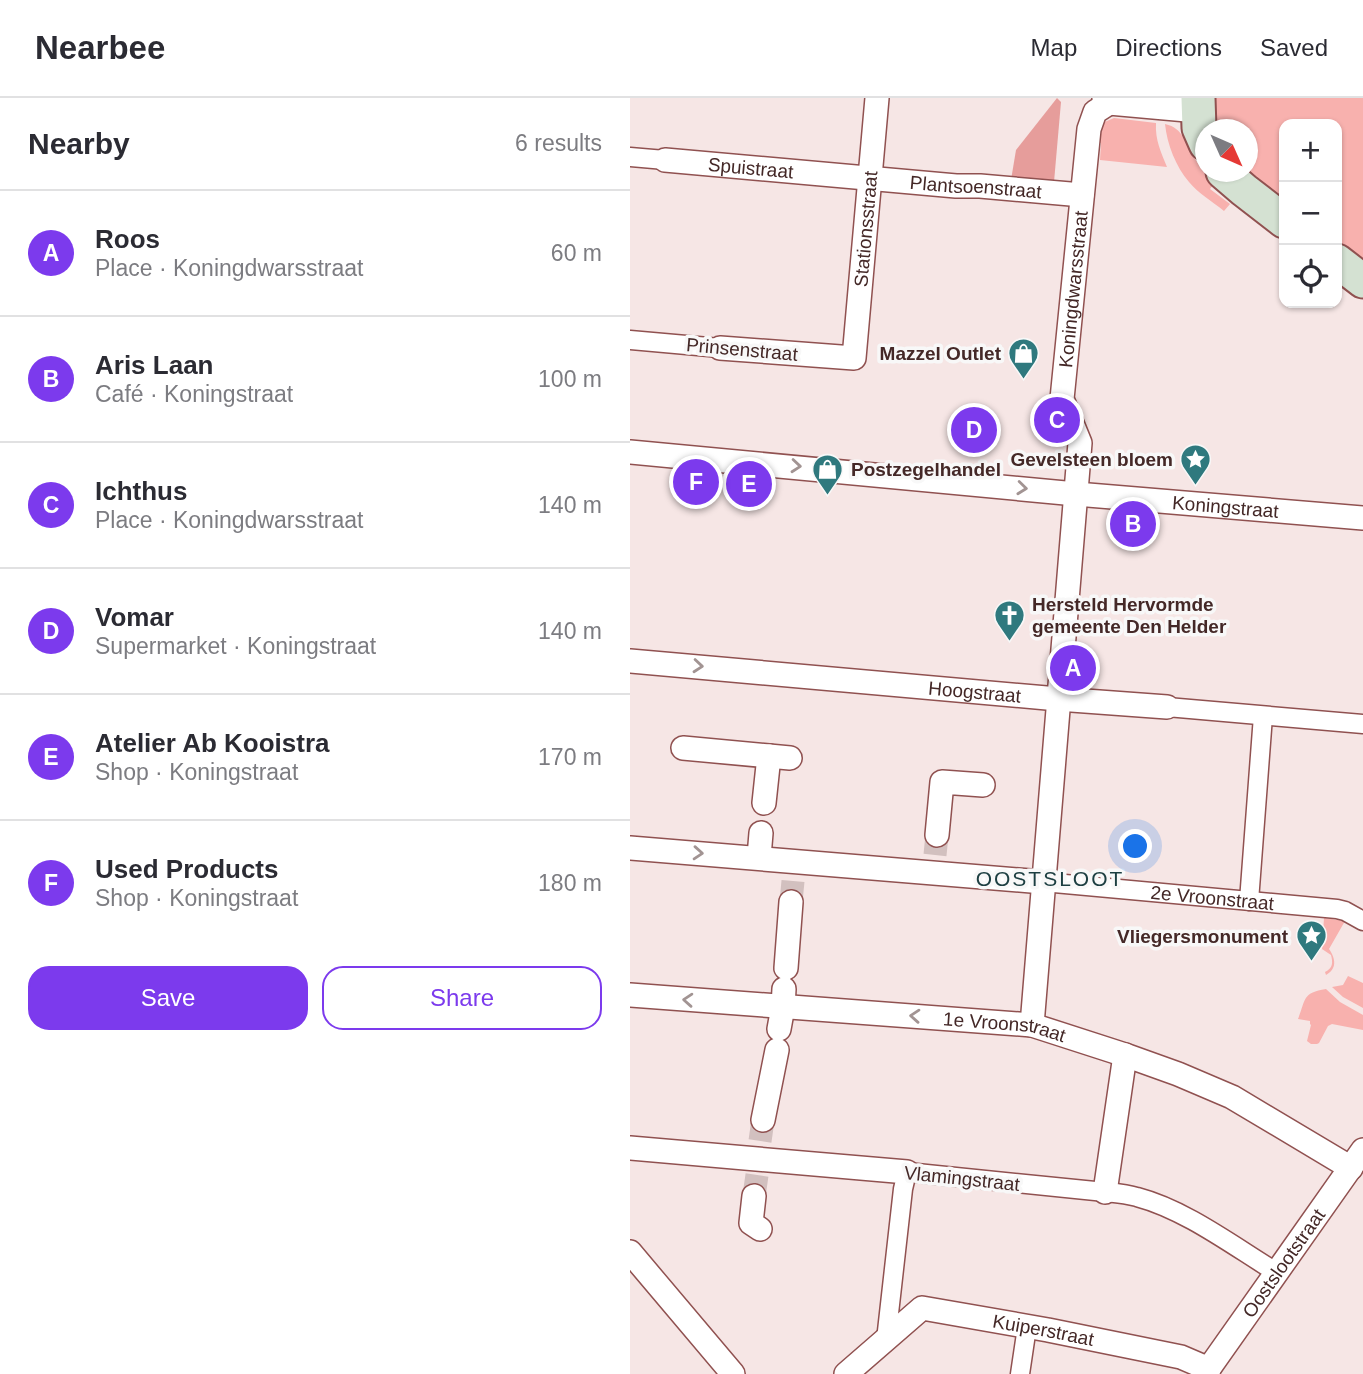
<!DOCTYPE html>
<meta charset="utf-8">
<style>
:root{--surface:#fff;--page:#f7f7f7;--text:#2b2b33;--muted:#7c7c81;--line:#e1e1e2;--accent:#7c3aed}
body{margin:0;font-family:Arial,sans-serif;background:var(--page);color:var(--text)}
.controls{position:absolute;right:21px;top:21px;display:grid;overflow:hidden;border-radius:14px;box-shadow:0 2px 5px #0004}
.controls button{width:63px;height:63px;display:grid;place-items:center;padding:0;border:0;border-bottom:2px solid var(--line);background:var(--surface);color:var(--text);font:35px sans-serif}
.compass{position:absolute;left:565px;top:21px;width:63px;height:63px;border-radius:50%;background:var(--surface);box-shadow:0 2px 5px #0004;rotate:135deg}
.you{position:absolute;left:506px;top:749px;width:24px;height:24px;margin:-18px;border:5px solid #fff;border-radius:50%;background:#1a73e8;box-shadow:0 0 0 10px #1a73e833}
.badge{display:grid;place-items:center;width:46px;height:46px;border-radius:50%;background:var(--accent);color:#fff;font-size:23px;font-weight:700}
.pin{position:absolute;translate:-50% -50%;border:4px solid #fff;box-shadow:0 2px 7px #0006}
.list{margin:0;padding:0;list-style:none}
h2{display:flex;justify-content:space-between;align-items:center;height:91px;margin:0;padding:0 28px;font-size:30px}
h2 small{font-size:23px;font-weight:400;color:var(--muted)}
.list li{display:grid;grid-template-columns:46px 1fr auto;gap:21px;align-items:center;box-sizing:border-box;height:126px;padding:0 28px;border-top:2px solid var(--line)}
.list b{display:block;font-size:26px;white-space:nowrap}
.list p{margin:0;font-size:23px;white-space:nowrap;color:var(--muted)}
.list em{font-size:23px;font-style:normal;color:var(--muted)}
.actions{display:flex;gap:14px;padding:21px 28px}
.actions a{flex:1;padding:16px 0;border:2px solid var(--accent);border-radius:21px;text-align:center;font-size:24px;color:var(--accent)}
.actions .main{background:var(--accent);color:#fff}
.icon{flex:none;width:38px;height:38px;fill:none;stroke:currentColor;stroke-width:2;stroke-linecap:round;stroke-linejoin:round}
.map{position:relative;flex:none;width:733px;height:1276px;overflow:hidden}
header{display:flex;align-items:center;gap:42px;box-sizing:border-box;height:98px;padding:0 35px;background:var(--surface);border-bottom:2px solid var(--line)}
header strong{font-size:33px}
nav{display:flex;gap:38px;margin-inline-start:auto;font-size:24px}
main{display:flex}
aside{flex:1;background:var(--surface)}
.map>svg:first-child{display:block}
.green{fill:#f8b1ae}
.forest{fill:#e69d9b}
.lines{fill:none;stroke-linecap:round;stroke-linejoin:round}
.minor-tunnel{stroke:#d2c0bf;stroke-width:23;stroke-dasharray:23 11;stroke-linecap:butt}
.pedestrian-casing{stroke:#905150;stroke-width:21}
.minor-casing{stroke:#905150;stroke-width:26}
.secondary-casing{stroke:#905150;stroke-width:37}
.pedestrian{stroke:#fff;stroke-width:18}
.minor{stroke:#fff;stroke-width:23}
.secondary{stroke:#d4e1d2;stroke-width:33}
.oneway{stroke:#a29493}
.labels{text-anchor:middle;stroke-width:7;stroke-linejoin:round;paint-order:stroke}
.street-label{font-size:19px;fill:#442827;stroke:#f8f8f8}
.poi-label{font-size:19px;font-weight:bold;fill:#442827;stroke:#f8f8f8;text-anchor:end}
.neighbourhood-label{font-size:21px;letter-spacing:2px;fill:#1c3e41;stroke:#f8f8f8}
</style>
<header>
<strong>Nearbee</strong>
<nav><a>Map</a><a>Directions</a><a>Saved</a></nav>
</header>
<main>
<aside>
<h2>Nearby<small>6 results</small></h2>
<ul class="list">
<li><span class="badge">A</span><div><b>Roos</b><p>Place · Koningdwarsstraat</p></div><em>60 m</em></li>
<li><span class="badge">B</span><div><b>Aris Laan</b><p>Café · Koningstraat</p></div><em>100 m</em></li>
<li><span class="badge">C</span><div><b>Ichthus</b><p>Place · Koningdwarsstraat</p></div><em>140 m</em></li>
<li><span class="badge">D</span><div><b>Vomar</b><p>Supermarket · Koningstraat</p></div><em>140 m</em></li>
<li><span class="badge">E</span><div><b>Atelier Ab Kooistra</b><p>Shop · Koningstraat</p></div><em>170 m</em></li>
<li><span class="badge">F</span><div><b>Used Products</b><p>Shop · Koningstraat</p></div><em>180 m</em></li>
</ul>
<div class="actions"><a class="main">Save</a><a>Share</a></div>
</aside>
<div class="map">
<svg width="733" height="1276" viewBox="0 0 733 1276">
<rect width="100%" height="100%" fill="#f6e6e5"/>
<!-- green -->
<g class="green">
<path d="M 579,0 L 733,0 L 733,170 L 707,150 L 707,26 L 654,26 L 654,110 L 618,74 L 618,32 L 586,31 Z"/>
<path d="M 484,20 L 526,25 C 525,42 531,54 537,69 L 470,62 L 471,45 L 464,43 L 470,26 Z"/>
<path d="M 535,26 C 554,30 556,47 565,61 C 571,70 577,77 585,84 L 580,91 L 600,106 L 594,113 C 583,104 568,95 559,84 C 546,69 537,46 535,26 Z"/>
<path d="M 694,820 L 715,823 L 699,851 C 706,861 707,871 696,877 L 695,874 C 703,870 703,865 701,857 L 692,851 Z"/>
<path d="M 718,878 L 733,885 L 733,910 L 713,899 L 702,889 L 713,887 Z"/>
<path d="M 696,891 L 710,904 L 733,917 L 733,932 L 702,926 L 698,928 L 689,945 L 687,946 L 681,946 L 677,943 L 681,927 L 680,926 L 680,923 L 668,921 C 676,901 672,895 696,891 Z"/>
</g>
<!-- forest -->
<path class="forest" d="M 427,0 L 431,4 L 424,84 L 381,82 L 386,52 Z"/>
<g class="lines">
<!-- minor-tunnel -->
<g class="minor-tunnel">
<path d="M 305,757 L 307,737"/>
<path d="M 161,804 L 163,783"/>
<path d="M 130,1043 L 133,1022"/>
<path d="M 124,1098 L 127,1077"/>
</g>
<defs>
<g id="pedestrian">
<path d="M 0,59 L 35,62"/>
<path d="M 0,242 L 90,250"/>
<path d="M 537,609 L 733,626"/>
<path id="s1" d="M 413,784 L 707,811 L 715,813 L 733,823"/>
<path d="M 619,803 L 633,618"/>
<path d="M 256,1242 L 273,1091 L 277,1074 L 475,1094 C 485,1095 497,1096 507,1099 C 556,1112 603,1148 646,1174"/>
<path d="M 390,1276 L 397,1229"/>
</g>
<g id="minor">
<path d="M 474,0 L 479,5 L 568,13"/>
<path id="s2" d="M 35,62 L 326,88 L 350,88 L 452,97"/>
<path id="s3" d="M 90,250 L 224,260 L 247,0"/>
<path id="s4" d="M 0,354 L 446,396 L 733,420"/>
<path id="s5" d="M 0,563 L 428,601 L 537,609"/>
<path d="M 53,650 L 160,660"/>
<path d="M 134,705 L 139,658"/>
<path d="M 307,737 L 312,684 L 353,687"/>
<path d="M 0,750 L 413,784"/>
<path d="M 129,759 L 131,735"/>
<path d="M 156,870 L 161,804"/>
<path id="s6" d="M 0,897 L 402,927 L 495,957 L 548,976 L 602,999 L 721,1070"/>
<path id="s7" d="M 402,927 L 450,345 L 432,301 L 459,31 L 465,14 L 479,5"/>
<path d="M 149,931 L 153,909 L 154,891"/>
<path d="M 133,1022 L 147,952"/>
<path d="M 0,1050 L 277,1074"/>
<path d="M 475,1094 L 495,957"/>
<path d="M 124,1098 L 121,1125 L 130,1131"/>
<path d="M 0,1154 L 103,1276"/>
<path id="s8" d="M 216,1276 L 292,1210 L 418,1232 L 551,1259 L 579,1271"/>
<path id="s9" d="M 575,1276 L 733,1052"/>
</g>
<g id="secondary">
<path d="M 568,0 L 569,30 L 576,46"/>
<path d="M 593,74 L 614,92 L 654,123"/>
<path d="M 707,163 L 733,183"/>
</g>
</defs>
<!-- pedestrian casing -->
<use href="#pedestrian" class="pedestrian-casing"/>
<!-- minor casing -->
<use href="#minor" class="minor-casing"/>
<!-- secondary casing -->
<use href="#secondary" class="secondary-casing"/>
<!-- pedestrian -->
<use href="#pedestrian" class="pedestrian"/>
<!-- minor -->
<use href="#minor" class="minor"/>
<!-- secondary -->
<use href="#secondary" class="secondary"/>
</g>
<!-- one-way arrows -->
<defs><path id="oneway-chevron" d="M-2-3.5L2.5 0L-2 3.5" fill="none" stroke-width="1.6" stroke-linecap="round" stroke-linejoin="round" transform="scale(1.75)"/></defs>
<g class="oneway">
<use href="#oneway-chevron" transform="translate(166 368) rotate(5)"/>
<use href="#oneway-chevron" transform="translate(392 390) rotate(6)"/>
<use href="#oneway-chevron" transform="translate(68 568) rotate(5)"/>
<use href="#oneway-chevron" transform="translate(68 755) rotate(4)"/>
<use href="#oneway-chevron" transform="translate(58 902) rotate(-176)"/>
<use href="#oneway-chevron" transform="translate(285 918) rotate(-176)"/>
</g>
<!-- icons -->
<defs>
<symbol id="shop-pin" viewBox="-11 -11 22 30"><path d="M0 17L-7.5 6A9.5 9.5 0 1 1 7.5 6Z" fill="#2f797e" stroke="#f8f8f8"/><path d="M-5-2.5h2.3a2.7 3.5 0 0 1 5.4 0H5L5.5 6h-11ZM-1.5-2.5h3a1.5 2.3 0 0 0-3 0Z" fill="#fff"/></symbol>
<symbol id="sight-pin" viewBox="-11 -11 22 30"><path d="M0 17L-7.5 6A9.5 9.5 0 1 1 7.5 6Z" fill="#2f797e" stroke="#f8f8f8"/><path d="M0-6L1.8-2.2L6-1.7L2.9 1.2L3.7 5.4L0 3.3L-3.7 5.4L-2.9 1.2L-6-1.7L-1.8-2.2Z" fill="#fff"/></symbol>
<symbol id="church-pin" viewBox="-11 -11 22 30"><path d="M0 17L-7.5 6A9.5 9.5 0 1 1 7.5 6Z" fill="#2f797e" stroke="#f8f8f8"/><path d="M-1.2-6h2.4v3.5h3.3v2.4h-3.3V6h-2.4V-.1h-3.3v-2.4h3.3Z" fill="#fff"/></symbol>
</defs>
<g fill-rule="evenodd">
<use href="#shop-pin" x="376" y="238" width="35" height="47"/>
<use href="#sight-pin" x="548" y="344" width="35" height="47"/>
<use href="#shop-pin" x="180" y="354" width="35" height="47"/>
<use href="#church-pin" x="362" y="500" width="35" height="47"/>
<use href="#sight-pin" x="664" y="820" width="35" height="47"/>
</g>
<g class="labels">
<!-- street labels -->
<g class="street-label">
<text dy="7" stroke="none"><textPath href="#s2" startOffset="86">Spuistraat</textPath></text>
<text dy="7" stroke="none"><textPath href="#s2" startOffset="312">Plantsoenstraat</textPath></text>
<text dy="7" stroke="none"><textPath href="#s3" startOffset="264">Stationsstraat</textPath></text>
<text dy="7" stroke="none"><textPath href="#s7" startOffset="742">Koningdwarsstraat</textPath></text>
<text transform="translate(112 251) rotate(5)" y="7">Prinsenstraat</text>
<text dy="7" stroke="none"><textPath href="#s4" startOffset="598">Koningstraat</textPath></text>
<text dy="7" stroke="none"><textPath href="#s5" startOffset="346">Hoogstraat</textPath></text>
<text dy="7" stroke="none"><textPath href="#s1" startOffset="170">2e Vroonstraat</textPath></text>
<text dy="7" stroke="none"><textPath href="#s6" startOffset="376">1e Vroonstraat</textPath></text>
<text transform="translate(332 1080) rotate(6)" y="7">Vlamingstraat</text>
<text dy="7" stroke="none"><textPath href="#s9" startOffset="136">Oostslootstraat</textPath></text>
<text dy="7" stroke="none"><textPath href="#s8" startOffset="224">Kuiperstraat</textPath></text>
</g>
<!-- poi labels -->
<g class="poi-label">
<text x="371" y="262">Mazzel Outlet</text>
<text x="543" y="368">Gevelsteen bloem</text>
<text x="221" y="378" text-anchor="start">Postzegelhandel</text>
<text x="402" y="513" text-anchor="start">Hersteld Hervormde<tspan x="402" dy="22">gemeente Den Helder</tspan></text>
<text x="658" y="845">Vliegersmonument</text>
</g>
<!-- neighbourhood labels -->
<g class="neighbourhood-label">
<text x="420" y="788">OOSTSLOOT</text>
</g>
</g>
</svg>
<div class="controls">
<button>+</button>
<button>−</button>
<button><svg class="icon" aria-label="locate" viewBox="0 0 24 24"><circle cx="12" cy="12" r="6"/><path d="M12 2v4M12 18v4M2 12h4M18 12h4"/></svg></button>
</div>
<svg class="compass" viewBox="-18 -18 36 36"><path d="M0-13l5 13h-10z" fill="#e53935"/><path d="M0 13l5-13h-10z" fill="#7c7c81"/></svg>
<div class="you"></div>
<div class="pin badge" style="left:443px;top:570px">A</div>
<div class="pin badge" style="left:503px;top:426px">B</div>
<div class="pin badge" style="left:427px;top:322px">C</div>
<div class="pin badge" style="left:344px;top:332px">D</div>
<div class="pin badge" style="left:119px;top:386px">E</div>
<div class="pin badge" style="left:66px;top:384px">F</div>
</div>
</main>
